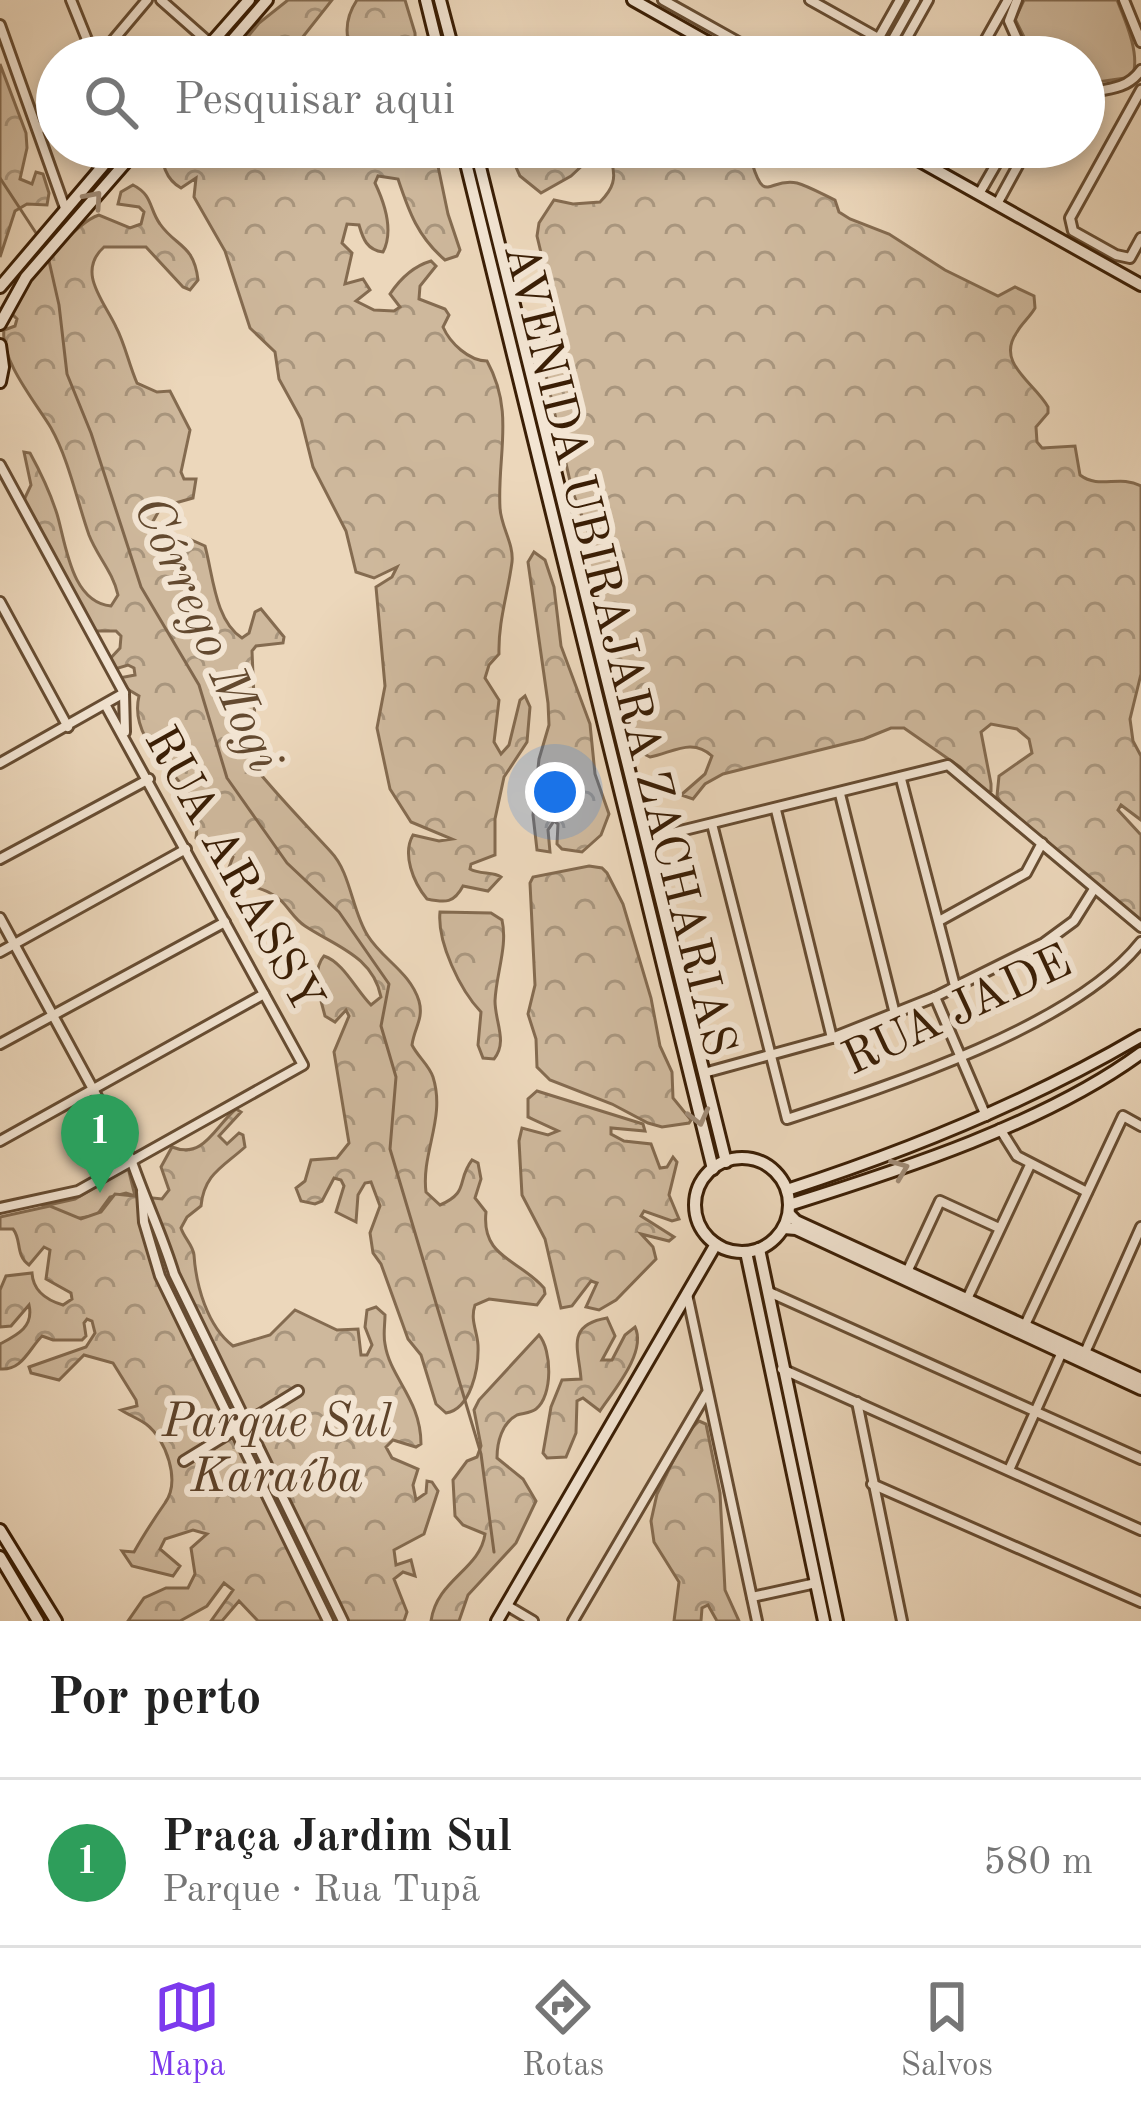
<!DOCTYPE html>
<html lang="pt">
<meta charset="utf-8">
<style>
:root{--surface:#fff;--page:#f6f6f6;--text:#222;--muted:#767676;--line:#e0e0e0;--accent:#7c3aed}
body{margin:0;font-family:"Old Standard TT",serif;background:var(--page);color:var(--text)}
.you{position:absolute;left:555px;top:792px;width:42px;height:42px;margin:-30px;border:9px solid #fff;border-radius:50%;background:#1a73e8;box-shadow:0 0 0 18px #1a73e833}
.badge{display:grid;place-items:center;width:78px;height:78px;border-radius:50%;background:var(--accent);color:#fff;font-size:39px;font-weight:700}
.pin{position:absolute;translate:-50% -99px;filter:drop-shadow(0 3px 6px #0008)}
.pin::after{content:'';position:absolute;top:63px;width:42px;height:36px;background:inherit;clip-path:polygon(0 0,100% 0,50% 100%)}
.list{margin:0;padding:0;list-style:none}
h2{display:flex;justify-content:space-between;align-items:center;height:156px;margin:0;padding:0 48px;font-size:51px}
h2 small{font-size:39px;font-weight:400;color:var(--muted)}
.list li{display:grid;grid-template-columns:78px 1fr auto;gap:36px;align-items:center;box-sizing:border-box;height:168px;padding:0 48px;border-top:3px solid var(--line)}
.list b{display:block;font-size:45px;white-space:nowrap}
.list p{margin:0;font-size:39px;white-space:nowrap;color:var(--muted)}
.list em{font-size:39px;font-style:normal;color:var(--muted)}
.icon{flex:none;width:66px;height:66px;fill:none;stroke:currentColor;stroke-width:2;stroke-linecap:round;stroke-linejoin:round}
.map{position:relative;flex:none;width:1141px;height:1621px;overflow:hidden}
.search{position:absolute;background:var(--surface);box-shadow:0 6px 18px #0003;left:36px;right:36px;top:36px;height:132px;display:flex;align-items:center;gap:30px;box-sizing:border-box;padding:0 42px;border-radius:66px;color:var(--muted);font-size:45px}
.sheet{height:324px;background:var(--surface)}
nav{display:flex;justify-content:space-around;align-items:center;box-sizing:border-box;height:168px;border-top:3px solid var(--line);background:var(--surface);font-size:33px;color:var(--muted)}
nav a{display:grid;justify-items:center;gap:6px}
nav .on{color:var(--accent)}
.map>svg:first-child{display:block}
.green{fill:#ceb89c;stroke:#846b50;stroke-width:3}
.forest{fill:url(#forest-crowns);stroke:#846b50;stroke-width:3}
.lines{fill:none;stroke-linecap:round;stroke-linejoin:round}
.stream{stroke:#80674d;stroke-width:3}
.street-casing{stroke:#664c32;stroke-width:14}
.secondary-casing{stroke:#3a1e05;stroke-width:16}
.street{stroke:#f3e5d3;stroke-width:8}
.secondary{stroke:#f3e5d3;stroke-width:10}
.oneway{stroke:#a08b76}
.labels{text-anchor:middle;stroke-width:12;stroke-linejoin:round;paint-order:stroke}
.street-label{font-size:48px;fill:#3a1e05;stroke:#f3e5d3}
.park-label{font-size:48px;font-style:italic;fill:#5f442b;stroke:#f3e5d3}
.water-label{font-size:51px;font-style:italic;fill:#63492f;stroke:#f3e5d3}
</style>
<div class="map">
<svg width="1141" height="1621" viewBox="0 0 1141 1621">
<defs>
<pattern id="forest-crowns" width="20" height="18" patternUnits="userSpaceOnUse" patternTransform="scale(3)"><rect width="20" height="18" fill="#ceb89c"/><path d="M2 6a3 3 0 1 1 6 0M12 15a3 3 0 1 1 6 0" fill="none" stroke="#a8957d"/></pattern>
</defs>
<rect width="100%" height="100%" fill="#ecd7bb"/>
<filter id="stains"><feTurbulence type="fractalNoise" baseFrequency=".00167" numOctaves="4"/><feColorMatrix values="0 0 0 0 .2 0 0 0 0 .09 0 0 0 0 .02 0 0 0 .5 -.17"/></filter>
<radialGradient id="worn" r=".72"><stop offset=".6" stop-color="#630" stop-opacity="0"/><stop offset="1" stop-color="#630" stop-opacity=".3"/></radialGradient>
<!-- green -->
<g class="green">
<path d="M 1024,0 L 1117,0 C 1126,22 1141,56 1132,77 L 1084,84 L 1084,57 L 1034,57 L 1015,19 Z"/>
<path d="M 128,1168 L 135,1196 L 126,1193 L 110,1197 L 97,1215 L 75,1219 L 44,1206 L 75,1199 Z"/>
</g>
<!-- forest -->
<g class="forest">
<path d="M 288,0 L 332,0 L 287,57 L 231,57 L 259,23 Z"/>
<path d="M 357,0 L 405,0 L 415,33 L 416,57 L 369,57 L 351,49 C 344,32 347,15 357,0 Z"/>
<path d="M 0,64 L 26,133 L 27,148 L 20,179 L 32,184 L 36,172 L 43,174 L 49,193 L 47,205 L 27,204 L 15,211 L 0,257 Z"/>
<path d="M 161,147 L 381,150 L 434,147 L 448,214 L 460,250 L 457,256 L 445,260 C 418,237 409,212 398,179 L 378,176 L 375,183 C 385,204 394,231 383,252 C 367,250 363,239 359,225 L 347,224 L 342,243 L 352,253 L 345,284 L 363,279 L 370,290 L 356,301 L 374,310 L 394,311 L 400,307 L 390,294 C 400,279 414,266 431,261 L 436,266 L 420,286 L 419,299 L 445,309 L 449,315 L 443,327 C 450,343 469,361 487,361 C 515,412 497,455 500,508 C 501,527 514,544 512,562 C 508,593 498,622 499,654 L 489,665 L 485,678 L 499,700 L 494,742 L 501,754 L 509,745 L 520,700 L 525,696 L 530,707 L 527,742 L 504,777 L 495,819 L 495,855 L 471,864 L 470,869 C 480,875 493,871 501,877 L 488,891 L 463,886 C 454,903 446,903 427,899 C 413,882 402,854 413,835 L 439,841 L 452,839 L 411,822 L 390,789 L 377,728 L 385,686 L 376,587 L 392,577 L 397,567 L 374,578 L 356,572 L 346,531 L 313,467 L 301,419 L 279,379 L 275,352 L 250,328 L 225,251 L 194,197 L 196,178 L 181,188 C 165,179 162,163 161,147 Z"/>
<path d="M 507,147 L 722,147 L 752,163 C 765,206 769,177 797,183 C 808,186 824,195 835,200 L 839,212 L 850,219 L 889,234 L 945,270 L 998,296 L 1015,287 L 1034,296 L 1035,308 C 1030,317 1022,323 1017,332 C 995,363 1034,382 1048,407 L 1048,413 L 1036,427 L 1037,442 L 1042,448 L 1075,446 L 1080,475 C 1100,490 1119,474 1141,486 L 1141,674 L 1130,719 L 1133,741 L 1141,756 L 1141,820 L 1121,805 L 1118,810 L 1141,835 L 1141,922 L 1005,809 L 997,796 L 999,776 L 1032,753 L 1029,739 L 1017,729 L 991,724 L 981,732 L 991,784 L 991,791 L 984,792 L 960,767 L 904,728 L 891,728 L 864,739 L 723,774 L 705,784 L 693,799 L 681,795 L 705,774 L 712,756 C 692,737 672,753 650,757 L 632,748 L 618,675 L 583,574 L 582,561 L 589,535 L 572,490 L 544,366 L 553,303 L 537,236 L 539,223 L 554,200 L 573,204 L 600,202 C 613,189 617,178 611,161 L 599,159 L 586,162 L 571,176 L 541,193 L 520,176 Z"/>
<path d="M 133,185 C 153,195 149,209 160,224 C 176,247 194,244 198,280 L 190,290 L 183,287 L 146,247 L 104,247 C 76,272 104,301 116,327 C 125,344 129,365 137,383 L 157,392 L 170,391 L 190,430 L 181,472 L 184,479 L 196,479 L 193,498 L 161,507 L 151,525 L 161,542 L 187,538 L 205,546 C 213,575 215,621 242,638 L 249,633 L 255,612 L 261,609 L 284,637 L 283,643 L 256,646 L 252,651 L 257,770 C 280,798 306,825 331,852 C 351,873 352,912 368,936 C 383,960 410,972 419,1001 C 424,1019 414,1028 412,1045 C 418,1057 429,1065 433,1077 C 446,1118 421,1153 426,1192 L 440,1205 C 470,1192 456,1181 472,1160 L 478,1163 L 481,1179 L 475,1198 L 486,1212 C 481,1258 519,1259 544,1288 L 545,1294 L 537,1305 L 489,1299 L 475,1305 C 470,1320 477,1330 478,1345 C 479,1368 471,1409 446,1413 L 436,1404 L 421,1355 L 408,1339 L 381,1264 L 373,1253 L 370,1233 L 380,1206 L 371,1182 L 365,1183 L 358,1195 L 356,1222 L 336,1212 L 344,1186 L 341,1180 L 334,1178 L 322,1201 L 315,1204 L 301,1201 L 296,1188 L 305,1181 L 311,1160 L 337,1158 L 349,1143 L 334,1052 L 349,1016 L 346,1010 L 335,1022 L 325,1016 C 320,997 311,971 324,956 C 343,962 356,990 371,1005 L 381,997 C 373,956 335,946 305,926 C 291,917 286,900 270,893 C 253,884 240,887 228,870 L 233,857 L 229,852 L 208,848 L 196,838 L 199,809 C 180,773 128,741 139,696 L 124,687 L 119,678 L 135,675 L 134,668 L 128,665 L 115,669 L 108,661 L 120,648 L 121,636 L 116,631 L 94,631 C 84,619 82,605 71,593 L 23,502 L 31,485 L 24,452 L 30,453 C 41,473 50,492 57,514 C 66,544 71,602 111,606 L 118,595 C 113,572 97,556 89,535 C 77,501 69,460 51,428 C 36,403 0,360 4,330 L 15,326 L 17,319 L 8,310 C 24,287 73,223 99,215 L 130,228 L 141,224 L 144,212 L 139,207 L 118,204 L 121,192 Z"/>
<path d="M 534,552 L 545,560 L 554,587 L 561,646 L 590,724 L 595,774 L 609,814 L 601,835 L 582,852 L 562,849 L 557,844 L 558,824 L 554,821 L 548,830 L 550,852 L 537,850 L 533,815 L 539,759 L 549,725 L 548,703 L 528,562 Z"/>
<path d="M 589,866 L 602,868 L 607,873 L 623,904 L 651,998 L 660,1046 L 672,1072 L 673,1098 L 691,1120 L 689,1123 L 662,1127 L 648,1123 L 612,1104 L 550,1080 L 537,1067 L 536,1039 L 528,1014 L 535,985 L 530,883 L 533,877 Z"/>
<path d="M 440,912 L 491,913 L 502,920 C 508,946 496,974 495,1001 C 495,1022 508,1042 494,1059 L 483,1058 L 478,1045 L 481,1012 C 460,990 437,942 440,912 Z"/>
<path d="M 537,1091 L 643,1124 L 645,1131 L 611,1128 L 611,1134 L 624,1141 L 651,1144 L 660,1168 L 667,1167 L 673,1157 L 677,1162 L 669,1195 L 679,1219 L 672,1221 L 644,1211 L 641,1216 L 674,1237 L 669,1241 L 641,1234 L 653,1247 L 656,1259 L 616,1300 L 599,1310 L 586,1307 L 597,1283 L 591,1281 L 572,1306 L 561,1308 L 545,1239 L 522,1195 L 519,1141 L 522,1128 L 548,1135 L 558,1131 L 528,1117 L 528,1099 Z"/>
<path d="M 236,1109 L 241,1112 L 219,1136 L 227,1144 L 239,1133 L 243,1135 L 245,1147 C 223,1167 204,1174 201,1206 L 187,1217 L 181,1228 C 184,1238 193,1245 194,1255 C 196,1285 207,1326 233,1346 L 270,1335 L 295,1310 L 337,1330 L 358,1329 L 361,1355 L 367,1355 L 372,1345 L 365,1327 L 367,1310 L 376,1307 L 385,1315 C 385,1324 383,1335 385,1344 C 390,1378 421,1399 421,1444 L 416,1447 L 393,1440 L 386,1447 L 392,1458 L 418,1469 L 413,1485 L 416,1500 L 426,1493 L 427,1481 L 432,1482 L 438,1491 L 424,1534 L 394,1550 L 396,1565 L 411,1560 L 415,1576 L 403,1572 L 394,1579 L 407,1612 L 404,1621 L 258,1621 L 239,1601 L 222,1621 L 211,1621 L 233,1590 L 224,1583 L 207,1606 L 180,1621 L 128,1621 L 144,1598 L 166,1588 L 188,1588 L 195,1574 L 191,1548 L 207,1534 L 193,1530 L 165,1539 L 160,1549 L 180,1566 L 173,1576 L 132,1566 L 122,1551 L 134,1552 C 144,1534 154,1519 165,1503 C 181,1481 166,1439 146,1424 C 139,1419 129,1415 121,1410 L 137,1406 L 136,1400 L 113,1363 L 84,1355 L 59,1380 L 31,1373 L 29,1367 L 86,1347 L 95,1333 L 92,1321 L 87,1319 L 84,1323 L 86,1336 L 82,1340 L 53,1340 L 42,1336 C 29,1349 22,1371 0,1369 L 0,1344 C 17,1335 34,1327 29,1305 L 11,1326 L 0,1327 L 0,1290 L 6,1276 L 32,1273 C 33,1291 46,1300 63,1305 L 72,1299 L 71,1293 L 46,1279 L 50,1250 L 44,1247 L 29,1265 C 15,1255 22,1240 13,1229 L 0,1229 L 0,1217 L 50,1206 L 81,1219 L 101,1212 L 115,1194 L 162,1199 L 169,1190 L 161,1167 L 172,1147 C 204,1160 215,1126 236,1109 Z"/>
<path d="M 607,1318 L 615,1336 L 602,1360 L 612,1360 L 625,1335 L 635,1327 C 647,1352 614,1390 600,1411 L 583,1398 L 577,1401 L 576,1433 L 566,1457 L 547,1458 L 543,1453 L 551,1407 L 562,1380 L 581,1379 C 579,1350 565,1325 607,1318 Z"/>
<path d="M 539,1335 C 552,1350 553,1396 536,1409 C 531,1413 523,1413 517,1415 C 502,1423 497,1442 497,1458 L 523,1479 L 536,1501 L 516,1543 L 468,1595 L 459,1621 L 431,1621 C 437,1579 480,1570 485,1534 L 463,1525 L 455,1516 L 453,1480 L 467,1461 L 477,1457 L 481,1446 L 474,1410 L 479,1400 Z"/>
<path d="M 699,1421 L 706,1424 L 720,1493 L 725,1590 L 739,1621 L 717,1621 L 708,1605 L 702,1608 L 701,1621 L 674,1621 L 679,1582 L 654,1542 L 651,1521 L 657,1494 L 686,1434 Z"/>
</g>
<g class="lines">
<!-- stream -->
<g class="stream">
<path d="M 0,178 L 36,233"/>
<path d="M 49,261 L 59,305 L 67,374 L 91,433 L 141,587 L 199,685 L 227,778 L 287,863 L 339,912 L 389,984 L 381,1026 L 396,1077 L 390,1149 L 481,1454 L 494,1552"/>
</g>
<defs>
<g id="street">
<path d="M 71,0 L 94,57"/>
<path d="M 161,0 L 221,53"/>
<path d="M 663,0 L 765,57"/>
<path d="M 810,0 L 878,38"/>
<path d="M 1017,0 L 1009,21 L 1025,57"/>
<path d="M 1124,0 L 1141,42"/>
<path d="M 0,25 L 65,208"/>
<path d="M 99,57 L 147,0"/>
<path d="M 868,57 L 900,0"/>
<path d="M 883,57 L 915,0"/>
<path d="M 896,57 L 928,0"/>
<path d="M 976,57 L 1008,0"/>
<path d="M 1141,90 L 1070,218 L 1073,231 L 1116,255 L 1130,258 L 1141,238"/>
<path d="M 1084,93 C 1106,89 1127,90 1141,70"/>
<path d="M 39,130 L 57,108"/>
<path d="M 979,194 L 1006,147"/>
<path d="M 997,204 L 1028,147"/>
<path d="M 0,465 L 124,693 L 125,732"/>
<path d="M 0,602 L 68,727"/>
<path d="M 0,763 L 124,693"/>
<path d="M 901,779 L 955,986"/>
<path d="M 840,794 L 895,1014"/>
<path d="M 776,810 L 832,1038"/>
<path d="M 712,824 L 787,1119 C 889,1086 1075,1026 1141,942"/>
<path d="M 648,839 L 948,765 L 1141,927"/>
<path d="M 0,859 L 149,779"/>
<path d="M 0,918 L 131,1159 C 144,1198 162,1234 174,1274 L 343,1621"/>
<path d="M 939,921 L 1026,873 L 1042,843"/>
<path d="M 0,952 L 186,849"/>
<path d="M 935,997 L 986,1116"/>
<path d="M 0,1044 L 225,922"/>
<path d="M 704,1073 L 832,1038 L 935,997 L 1044,943 L 1074,921 L 1094,889"/>
<path d="M 1000,1129 L 1017,1156 L 1087,1192"/>
<path d="M 0,1141 L 264,994"/>
<path d="M 142,1192 L 144,1222 L 160,1276 L 328,1621"/>
<path d="M 0,1208 L 78,1191 L 303,1065 L 106,706"/>
<path d="M 907,1272 L 940,1201 L 999,1228"/>
<path d="M 769,1292 L 1141,1459"/>
<path d="M 687,1294 L 757,1621"/>
<path d="M 967,1299 L 1030,1165"/>
<path d="M 1025,1325 L 1123,1116 L 1141,1126"/>
<path d="M 1083,1357 L 1141,1227"/>
<path d="M 782,1369 L 1141,1530"/>
<path d="M 857,1402 L 902,1621"/>
<path d="M 184,1461 L 298,1391"/>
<path d="M 1009,1470 L 1062,1352"/>
<path d="M 872,1484 L 1141,1602"/>
<path d="M 752,1597 L 816,1583"/>
<path d="M 506,1605 L 533,1621"/>
<path d="M 573,1621 L 706,1394"/>
</g>
<g id="secondary">
<path d="M 426,0 L 440,57"/>
<path d="M 440,0 L 455,57"/>
<path d="M 633,0 L 734,57"/>
<path d="M 199,57 L 249,0"/>
<path d="M 218,57 L 267,0"/>
<path d="M 462,147 L 713,1169"/>
<path d="M 475,147 L 726,1162"/>
<path d="M 895,147 L 1141,285"/>
<path d="M 0,287 L 119,147"/>
<path d="M 0,324 L 26,277 L 139,147"/>
<path d="M 0,345 L 3,367 L 0,382"/>
<circle cx="742" cy="1205" r="47"/>
<path d="M 787,1190 C 910,1150 1029,1102 1141,1036"/>
<path d="M 789,1205 C 901,1170 1046,1123 1141,1053"/>
<path d="M 789,1214 L 796,1221 L 1141,1379"/>
<path d="M 784,1228 L 796,1229 L 1141,1389"/>
<path d="M 759,1249 L 837,1621"/>
<path d="M 746,1252 L 824,1621"/>
<path d="M 0,1530 L 56,1621"/>
<path d="M 0,1557 L 38,1621"/>
<path d="M 497,1621 L 716,1244"/>
</g>
</defs>
<!-- street casing -->
<use href="#street" class="street-casing"/>
<!-- secondary casing -->
<use href="#secondary" class="secondary-casing"/>
<!-- street -->
<use href="#street" class="street"/>
<!-- secondary -->
<use href="#secondary" class="secondary"/>
</g>
<!-- one-way arrows -->
<defs><path id="oneway-chevron" d="M-2-3.5L2.5 0L-2 3.5" fill="none" stroke-width="1.6" stroke-linecap="round" stroke-linejoin="round" transform="scale(3)"/></defs>
<g class="oneway">
<use href="#oneway-chevron" transform="translate(94 199) rotate(-49)"/>
<use href="#oneway-chevron" transform="translate(699 1117) rotate(76)"/>
<use href="#oneway-chevron" transform="translate(900 1169) rotate(-21)"/>
</g>
<g class="labels">
<!-- street labels -->
<g class="street-label">
<text transform="translate(622 649) rotate(76)" y="17">AVENIDA UBIRAJARA ZACHARIAS</text>
<text transform="translate(236 868) rotate(61)" y="17">RUA ARASSY</text>
<text transform="translate(956 1008) rotate(-25)" y="17">RUA JADE</text>
</g>
<!-- park labels -->
<g class="park-label">
<text x="277" y="1436">Parque Sul<tspan x="277" dy="55">Karaíba</tspan></text>
</g>
<!-- water labels -->
<g class="water-label">
<text transform="translate(210 633) rotate(66)" y="18">Córrego Mogi</text>
</g>
</g>
<rect width="100%" height="100%" filter="url(#stains)"/>
<rect width="100%" height="100%" fill="url(#worn)"/>
</svg>
<div class="you"></div>
<div class="pin badge" style="left:100px;top:1193px;background:#2e9e5b">1</div>
<div class="search"><svg class="icon" aria-label="search" viewBox="0 0 24 24"><circle cx="10" cy="10" r="6"/><path d="M15 15l6 6"/></svg>Pesquisar aqui</div>
</div>
<section class="sheet">
<h2>Por perto<small></small></h2>
<ul class="list">
<li><span class="badge" style="background:#2e9e5b">1</span><div><b>Praça Jardim Sul</b><p>Parque · Rua Tupã</p></div><em>580 m</em></li>
</ul>
</section>
<nav>
<a class="on"><svg class="icon" aria-label="map" viewBox="0 0 24 24"><path d="M3 6l6-2 6 2 6-2v14l-6 2-6-2-6 2zM9 4v14M15 6v14"/></svg>Mapa</a>
<a><svg class="icon" aria-label="directions" viewBox="0 0 24 24"><path d="M12 3l9 9-9 9-9-9zM9 14v-3h6M13 9l2 2-2 2"/></svg>Rotas</a>
<a><svg class="icon" aria-label="saved" viewBox="0 0 24 24"><path d="M7 4h10v16l-5-4-5 4z"/></svg>Salvos</a>
</nav>
